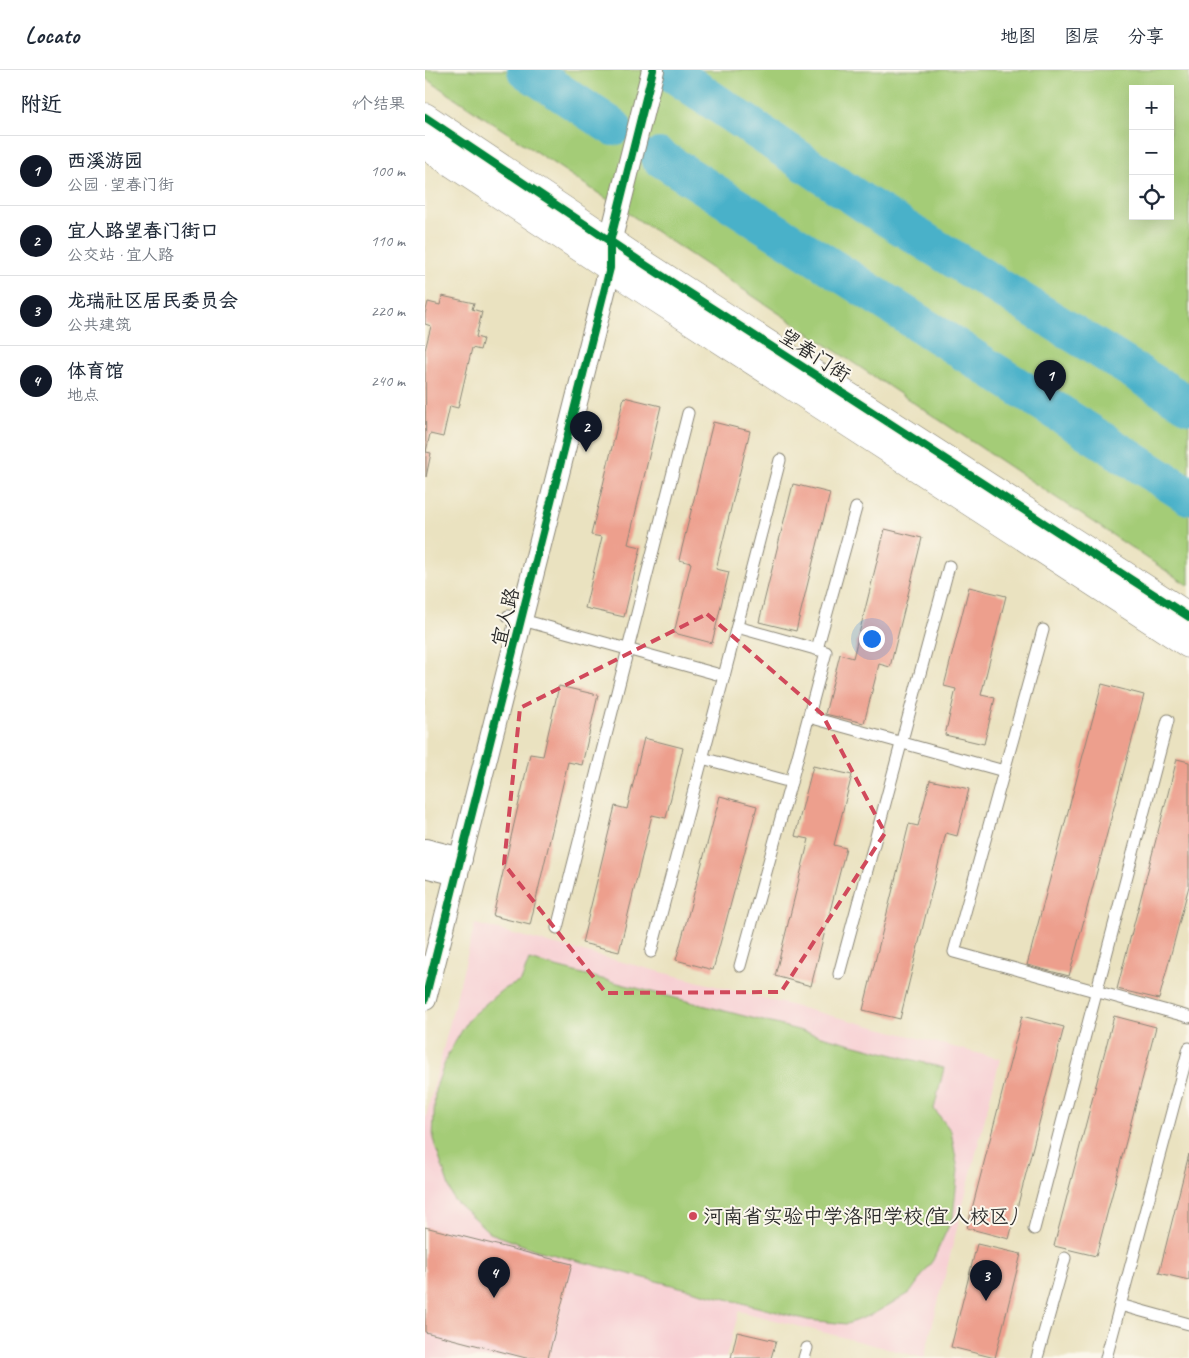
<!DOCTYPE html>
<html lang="zh">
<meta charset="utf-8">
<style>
:root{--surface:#fff;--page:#f2f2f3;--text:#1f2937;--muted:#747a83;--line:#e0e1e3;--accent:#111827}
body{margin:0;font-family:Caveat,"LXGW WenKai TC",sans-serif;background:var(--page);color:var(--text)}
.controls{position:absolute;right:15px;top:15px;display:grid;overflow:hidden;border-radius:0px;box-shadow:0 5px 20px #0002}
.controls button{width:45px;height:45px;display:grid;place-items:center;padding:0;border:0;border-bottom:1px solid var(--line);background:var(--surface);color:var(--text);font:25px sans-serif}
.you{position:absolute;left:446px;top:568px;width:18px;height:18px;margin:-12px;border:4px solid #fff;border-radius:50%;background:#1a73e8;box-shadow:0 0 0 8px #1a73e833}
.badge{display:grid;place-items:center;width:32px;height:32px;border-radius:50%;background:var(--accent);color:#fff;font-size:16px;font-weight:700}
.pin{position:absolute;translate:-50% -41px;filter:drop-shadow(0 1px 2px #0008)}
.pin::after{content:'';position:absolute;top:26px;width:18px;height:15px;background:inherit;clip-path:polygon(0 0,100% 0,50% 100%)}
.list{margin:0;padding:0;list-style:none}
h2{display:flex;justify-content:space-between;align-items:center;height:65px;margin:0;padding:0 20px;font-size:21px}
h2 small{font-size:16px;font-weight:400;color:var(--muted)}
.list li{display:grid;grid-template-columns:32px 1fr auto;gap:15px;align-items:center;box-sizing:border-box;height:70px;padding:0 20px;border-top:1px solid var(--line)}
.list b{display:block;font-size:19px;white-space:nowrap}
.list p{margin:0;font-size:16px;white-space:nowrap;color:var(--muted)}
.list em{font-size:16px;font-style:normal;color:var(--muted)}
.icon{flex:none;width:28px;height:28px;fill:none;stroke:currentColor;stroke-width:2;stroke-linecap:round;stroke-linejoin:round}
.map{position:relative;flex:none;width:764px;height:1288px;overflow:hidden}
header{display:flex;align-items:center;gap:30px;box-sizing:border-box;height:70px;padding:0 25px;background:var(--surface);border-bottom:1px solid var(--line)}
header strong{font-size:24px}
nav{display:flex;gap:28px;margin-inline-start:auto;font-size:18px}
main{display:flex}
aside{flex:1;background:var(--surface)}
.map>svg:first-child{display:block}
.built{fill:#f7cfd3}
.green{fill:#a4cc77;stroke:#687c51;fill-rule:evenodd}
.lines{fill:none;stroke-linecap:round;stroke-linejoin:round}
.river{stroke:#4ab1c9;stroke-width:38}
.building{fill:#ed9f8d}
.service-casing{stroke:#8a8676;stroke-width:13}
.minor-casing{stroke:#8a8676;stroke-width:24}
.tertiary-casing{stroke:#8a8676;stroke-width:29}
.service{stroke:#fff;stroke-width:11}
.minor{stroke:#fff;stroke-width:22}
.tertiary{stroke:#fff;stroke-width:28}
.cycleway-casing{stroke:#fbf7ec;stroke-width:11}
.cycleway{stroke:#00873e;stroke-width:8}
.marked{fill:none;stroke:#d1495b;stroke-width:4;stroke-dasharray:10 6;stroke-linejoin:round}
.poi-dot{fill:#d1495b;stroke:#fbf7ec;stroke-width:2}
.labels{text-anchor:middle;stroke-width:4;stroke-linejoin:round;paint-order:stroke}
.street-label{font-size:20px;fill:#2b2b2b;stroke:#fbf7ec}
.poi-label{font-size:20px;fill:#2b2b2b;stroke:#fbf7ec;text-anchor:start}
</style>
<header>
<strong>Locato</strong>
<nav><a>地图</a><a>图层</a><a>分享</a></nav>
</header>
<main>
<aside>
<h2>附近<small>4个结果</small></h2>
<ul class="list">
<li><span class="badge">1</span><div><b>西溪游园</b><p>公园 · 望春门街</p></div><em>100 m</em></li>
<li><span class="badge">2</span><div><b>宜人路望春门街口</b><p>公交站 · 宜人路</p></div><em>110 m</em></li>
<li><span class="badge">3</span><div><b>龙瑞社区居民委员会</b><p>公共建筑</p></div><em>220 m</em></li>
<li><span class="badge">4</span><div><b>体育馆</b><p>地点</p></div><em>240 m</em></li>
</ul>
</aside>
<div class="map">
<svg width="764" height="1288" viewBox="0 0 764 1288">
<rect width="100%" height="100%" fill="#fbf7ec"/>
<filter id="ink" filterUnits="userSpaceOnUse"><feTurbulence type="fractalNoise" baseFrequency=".02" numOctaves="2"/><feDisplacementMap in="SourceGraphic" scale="10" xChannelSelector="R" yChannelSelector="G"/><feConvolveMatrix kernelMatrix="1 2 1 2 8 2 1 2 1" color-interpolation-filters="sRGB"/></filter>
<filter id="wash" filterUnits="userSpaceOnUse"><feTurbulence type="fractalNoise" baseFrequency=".0096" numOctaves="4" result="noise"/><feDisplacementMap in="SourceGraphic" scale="20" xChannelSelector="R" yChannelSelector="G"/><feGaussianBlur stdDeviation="1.12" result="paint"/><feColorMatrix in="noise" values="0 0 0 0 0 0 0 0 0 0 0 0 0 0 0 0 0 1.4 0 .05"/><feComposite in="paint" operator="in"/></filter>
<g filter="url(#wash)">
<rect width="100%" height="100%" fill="#eae2c0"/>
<!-- built -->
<path class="built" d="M 50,854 L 575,989 L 499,1288 L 314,1241 L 301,1288 L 0,1288 L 0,1050 Z"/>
<!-- green -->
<g class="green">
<path d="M 0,0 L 764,0 L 764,516 L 0,8 ZM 708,19 L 745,19 L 745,146 L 708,146 Z"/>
<path d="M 104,890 L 519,998 L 509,1039 L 526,1061 L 533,1100 L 528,1147 L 508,1190 L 485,1223 L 448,1244 L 422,1254 L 383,1250 L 111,1180 L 65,1163 L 28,1129 L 8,1069 L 10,1020 L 23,984 L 45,947 L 77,920 L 96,911 Z"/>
</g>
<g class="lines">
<!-- river -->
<g class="river">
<path d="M 101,0 L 188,57"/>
<path d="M 243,0 L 440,134 L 764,335"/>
<path d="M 234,87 L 764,426"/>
</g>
</g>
<g id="blocks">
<!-- building -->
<g class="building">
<path d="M 17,226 L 49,233 L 47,239 L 57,242 L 51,267 L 58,269 L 55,280 L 47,278 L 33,338 L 25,336 L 18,367 L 5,364 L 1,382 L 6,383 L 1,407 L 0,280 L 6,256 L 0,254 L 0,244 L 3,232 L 15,235 Z"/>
<path d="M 199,327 L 236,336 L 203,474 L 216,477 L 199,547 L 160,538 L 177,467 L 166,465 Z"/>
<path d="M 288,352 L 325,361 L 291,499 L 304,502 L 287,573 L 249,563 L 266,493 L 254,490 Z"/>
<path d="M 368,414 L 405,423 L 371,561 L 334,552 Z"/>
<path d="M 460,459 L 497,468 L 465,597 L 454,594 L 439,653 L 400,644 L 415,584 L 428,588 Z"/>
<path d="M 544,517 L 581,526 L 556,625 L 570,628 L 559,674 L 520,665 L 531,619 L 519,616 Z"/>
<path d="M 677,614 L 719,625 L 644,906 L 602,895 Z"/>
<path d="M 134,616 L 173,625 L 157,695 L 143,692 L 105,855 L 68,846 L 105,684 L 118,686 Z"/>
<path d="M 219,668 L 258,678 L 241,748 L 227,745 L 194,882 L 157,873 L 190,736 L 202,739 Z"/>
<path d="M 752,689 L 764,692 L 764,816 L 734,929 L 692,919 Z"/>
<path d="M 388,696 L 427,705 L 409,775 L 421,778 L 386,916 L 350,906 L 384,769 L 370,766 Z"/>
<path d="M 505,710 L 544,719 L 532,766 L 521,763 L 475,949 L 438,940 L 484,754 L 493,756 Z"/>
<path d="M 295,726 L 332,736 L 288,900 L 251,890 Z"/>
<path d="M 597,946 L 639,957 L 584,1169 L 542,1158 Z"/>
<path d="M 689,946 L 731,957 L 671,1186 L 629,1176 Z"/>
<path d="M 764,1084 L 764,1210 L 734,1203 Z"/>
<path d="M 0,1157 L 147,1194 L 123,1288 L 101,1288 L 0,1262 Z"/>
<path d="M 552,1174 L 596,1184 L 570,1288 L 526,1277 Z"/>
<path d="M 312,1262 L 351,1271 L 346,1288 L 306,1288 Z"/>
</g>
</g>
</g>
<g filter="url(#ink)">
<use href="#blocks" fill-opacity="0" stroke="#8a8676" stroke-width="1"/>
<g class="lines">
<defs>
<g id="service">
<path d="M 83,546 L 299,606 L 355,390"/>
<path d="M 392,579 L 431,438"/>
<path d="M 384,647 L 579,701 L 618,560"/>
<path d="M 277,688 L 366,712 L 401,582 L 312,557"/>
<path d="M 579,701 L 529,882 L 764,947"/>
<path d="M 132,858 L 263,343"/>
<path d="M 226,882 L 299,606"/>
<path d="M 315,896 L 366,712"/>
<path d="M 414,904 L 524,496"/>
<path d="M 609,1159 L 743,650"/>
<path d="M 695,1235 L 764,1254"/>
<path d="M 379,1288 L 382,1278"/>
<path d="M 612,1288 L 640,1188"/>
<path d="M 681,1288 L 764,978"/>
</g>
<g id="minor">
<path d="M 0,780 L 36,789"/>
<path d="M 0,796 L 32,804"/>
<path d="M 0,929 L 185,198 L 185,172 L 228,0"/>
</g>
<g id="tertiary">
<path d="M 0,47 L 222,196 L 764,547"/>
<path d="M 0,75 L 221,221 L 764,574"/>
</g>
</defs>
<!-- service casing -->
<use href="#service" class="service-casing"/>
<!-- minor casing -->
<use href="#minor" class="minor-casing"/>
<!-- tertiary casing -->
<use href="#tertiary" class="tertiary-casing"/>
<!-- service -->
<use href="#service" class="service"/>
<!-- minor -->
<use href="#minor" class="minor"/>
<!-- tertiary -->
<use href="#tertiary" class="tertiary"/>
<defs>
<g id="cycleway">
<path d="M 0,47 L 222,196 L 764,547"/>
<path d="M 0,929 L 185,198 L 185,172 L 228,0"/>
</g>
</defs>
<!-- cycleway casing -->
<use href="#cycleway" class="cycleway-casing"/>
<!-- cycleway -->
<use href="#cycleway" class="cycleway"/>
</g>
</g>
<!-- marked area -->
<path class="marked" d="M 282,544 L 397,644 L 460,763 L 356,922 L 181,923 L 79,794 L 95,638 Z"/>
<!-- markers -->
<circle class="poi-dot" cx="268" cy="1146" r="5"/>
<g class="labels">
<!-- street labels -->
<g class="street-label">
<text transform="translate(390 285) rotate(33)" y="7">望春门街</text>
<text transform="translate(80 547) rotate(-76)" y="7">宜人路</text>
</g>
<!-- poi labels -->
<g class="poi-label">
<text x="278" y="1153">河南省实验中学洛阳学校(宜人校区)</text>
</g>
</g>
</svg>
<div class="controls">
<button>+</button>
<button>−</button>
<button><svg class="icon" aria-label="locate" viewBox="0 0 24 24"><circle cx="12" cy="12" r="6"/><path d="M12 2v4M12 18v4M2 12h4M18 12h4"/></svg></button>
</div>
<div class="you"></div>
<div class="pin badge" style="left:625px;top:331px">1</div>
<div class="pin badge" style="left:161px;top:382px">2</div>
<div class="pin badge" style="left:561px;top:1231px">3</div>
<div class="pin badge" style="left:69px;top:1228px">4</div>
</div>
</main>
